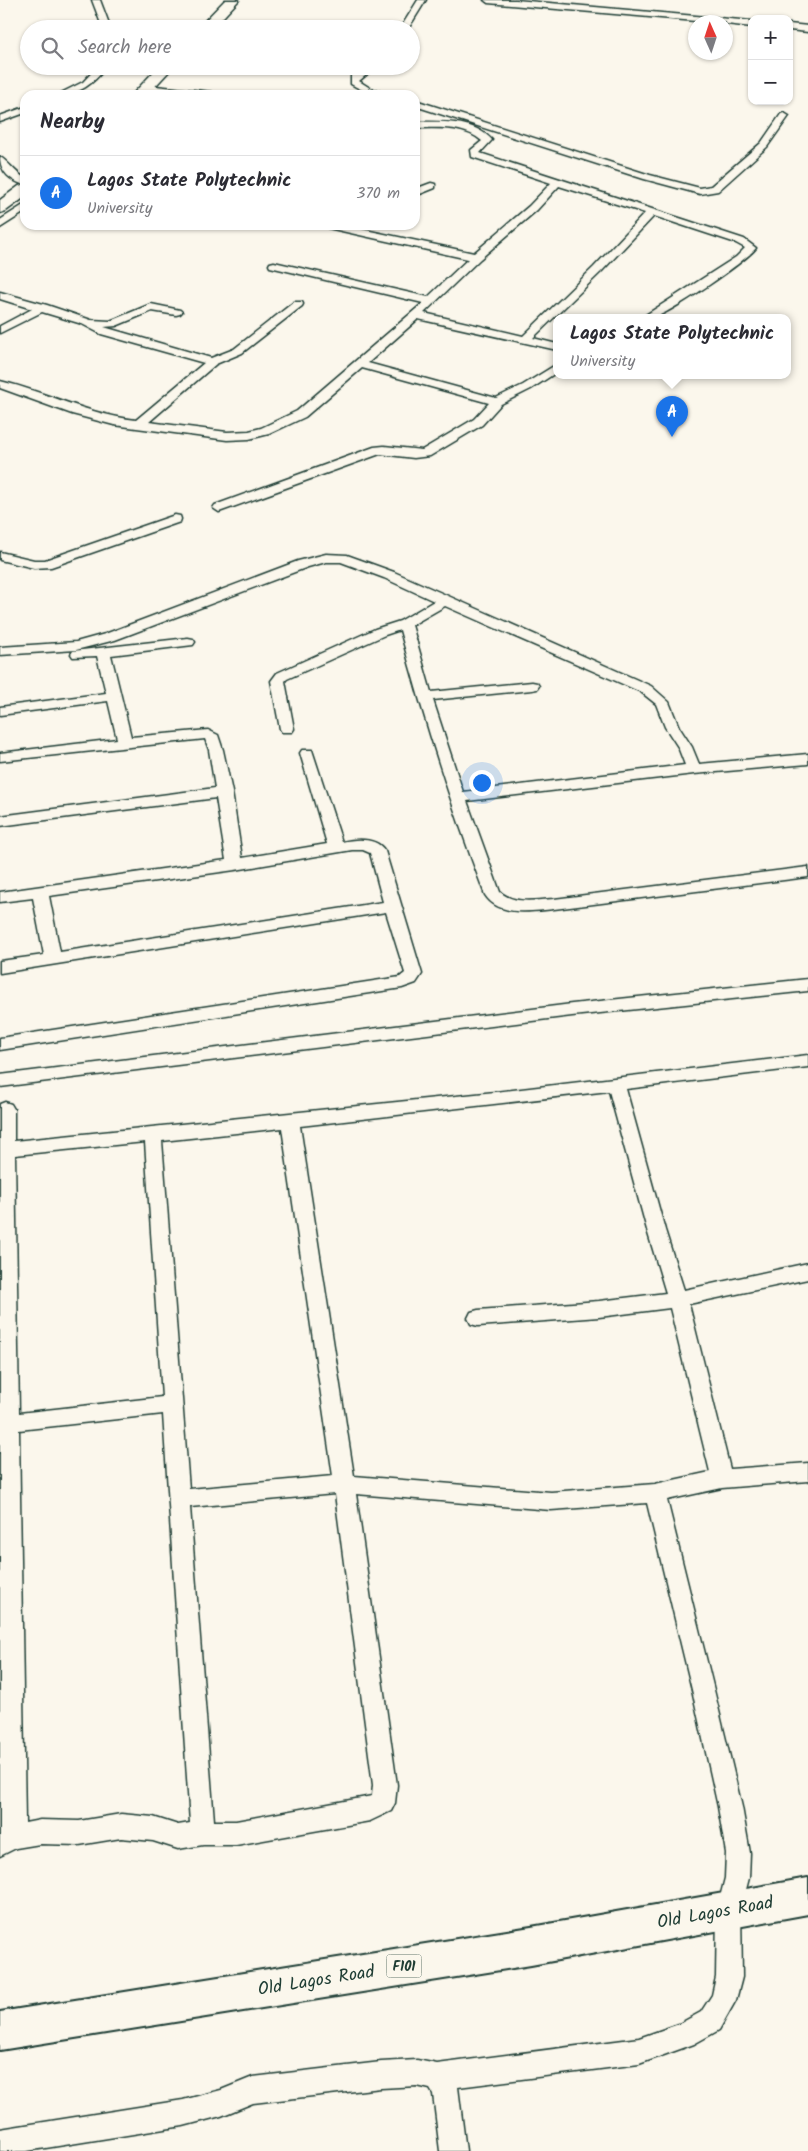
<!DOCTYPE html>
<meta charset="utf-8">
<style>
:root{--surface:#fff;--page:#f2f2f3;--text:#2b2b33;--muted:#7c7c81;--line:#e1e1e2;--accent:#1a73e8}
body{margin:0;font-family:Kalam,sans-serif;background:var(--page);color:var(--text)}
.controls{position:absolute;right:15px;top:15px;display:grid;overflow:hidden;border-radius:10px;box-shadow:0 1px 4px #0004}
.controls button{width:45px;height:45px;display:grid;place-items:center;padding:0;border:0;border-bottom:1px solid var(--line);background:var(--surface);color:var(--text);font:25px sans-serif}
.compass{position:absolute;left:688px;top:15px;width:45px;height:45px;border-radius:50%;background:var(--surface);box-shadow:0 1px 4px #0004;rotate:357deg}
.you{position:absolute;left:481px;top:782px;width:18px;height:18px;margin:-12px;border:4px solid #fff;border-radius:50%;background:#1a73e8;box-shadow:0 0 0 8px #1a73e833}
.badge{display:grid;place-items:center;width:32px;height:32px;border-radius:50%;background:var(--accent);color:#fff;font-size:16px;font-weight:700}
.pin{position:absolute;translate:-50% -41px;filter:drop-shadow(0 1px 2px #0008)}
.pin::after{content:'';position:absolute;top:26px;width:18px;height:15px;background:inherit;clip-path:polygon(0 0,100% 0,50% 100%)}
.popup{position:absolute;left:553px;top:314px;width:238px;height:65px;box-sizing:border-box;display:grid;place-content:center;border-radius:10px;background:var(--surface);filter:drop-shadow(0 1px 4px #0005);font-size:16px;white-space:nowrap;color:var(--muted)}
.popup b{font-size:19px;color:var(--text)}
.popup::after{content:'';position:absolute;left:50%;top:100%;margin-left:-10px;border:10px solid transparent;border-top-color:var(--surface)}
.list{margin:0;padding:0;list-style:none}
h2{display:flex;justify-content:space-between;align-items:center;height:65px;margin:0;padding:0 20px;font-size:21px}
h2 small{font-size:16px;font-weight:400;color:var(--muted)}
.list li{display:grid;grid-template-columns:32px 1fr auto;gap:15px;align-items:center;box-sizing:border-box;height:75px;padding:0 20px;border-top:1px solid var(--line)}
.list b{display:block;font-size:19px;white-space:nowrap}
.list p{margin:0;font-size:16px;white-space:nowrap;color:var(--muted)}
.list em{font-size:16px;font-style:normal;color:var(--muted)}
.icon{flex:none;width:28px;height:28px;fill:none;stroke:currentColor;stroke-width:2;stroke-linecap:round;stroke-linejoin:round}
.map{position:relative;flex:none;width:808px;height:2151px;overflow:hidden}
.search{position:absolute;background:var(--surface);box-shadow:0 1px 4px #0004;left:20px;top:20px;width:400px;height:55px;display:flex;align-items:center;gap:12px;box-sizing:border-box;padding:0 18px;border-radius:28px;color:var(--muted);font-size:19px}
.panel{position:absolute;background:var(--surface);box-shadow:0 1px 4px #0004;left:20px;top:90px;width:400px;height:140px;border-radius:15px}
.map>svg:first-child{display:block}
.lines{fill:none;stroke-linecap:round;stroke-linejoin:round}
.minor-casing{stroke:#1f3d34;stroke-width:3}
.primary-casing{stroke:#1f3d34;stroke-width:4}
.trunk-casing{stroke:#1f3d34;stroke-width:3}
.minor{fill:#fbf7ec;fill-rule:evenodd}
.primary{fill:#fbf7ec;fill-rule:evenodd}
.trunk{fill:#fbf7ec;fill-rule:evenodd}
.labels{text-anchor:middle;stroke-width:4;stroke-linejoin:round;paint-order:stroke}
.shield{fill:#fbf7ec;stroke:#61756b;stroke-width:1}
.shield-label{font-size:14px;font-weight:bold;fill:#1f3d34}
.near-street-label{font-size:18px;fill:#1f3d34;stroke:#fbf7ec}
</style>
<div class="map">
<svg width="808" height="2151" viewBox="0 0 808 2151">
<rect width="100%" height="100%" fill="#fbf7ec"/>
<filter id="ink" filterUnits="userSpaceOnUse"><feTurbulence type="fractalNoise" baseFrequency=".02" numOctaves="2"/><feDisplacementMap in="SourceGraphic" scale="10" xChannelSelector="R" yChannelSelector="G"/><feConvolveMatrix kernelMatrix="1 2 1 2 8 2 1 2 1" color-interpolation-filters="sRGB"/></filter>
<g filter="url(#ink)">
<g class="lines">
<defs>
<g id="minor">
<path d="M 92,0 L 100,0 L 111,29 L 103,29 Z"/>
<path d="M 418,0 L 426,0 L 408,29 L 400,29 Z"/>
<path d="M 484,0 L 516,0 L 752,21 L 752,27 L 726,24 L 726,22 L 707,22 L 488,3 Z"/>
<path d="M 789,24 L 808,26 L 808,32 L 789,30 Z"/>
<path d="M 98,66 L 107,66 C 94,83 80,95 57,95 L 83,82 Z"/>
<path d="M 366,66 L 377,66 L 359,81 L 370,88 L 390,95 C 374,95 364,92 351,84 L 351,76 Z"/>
<path d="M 146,85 L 212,92 L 217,95 L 186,95 L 143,90 L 143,86 Z"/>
<path d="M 415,100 L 650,175 L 700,188 L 711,186 L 761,143 L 781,114 L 784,113 L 789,116 L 767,147 L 718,191 L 700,194 L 644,179 L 415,106 Z"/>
<path d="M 25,107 L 25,113 L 0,122 L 0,116 Z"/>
<path d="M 415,122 C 440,122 473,119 492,140 L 480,153 L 744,239 L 756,248 C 746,261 667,316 652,318 C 649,319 644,318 641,318 L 736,257 L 745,248 L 736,243 L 654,216 L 602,271 L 533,338 L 557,344 L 557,350 L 418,319 L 368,363 L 496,398 L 523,385 L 557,364 L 557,372 L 531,389 L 501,404 L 482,425 L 430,456 L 414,458 L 380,454 L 219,512 L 213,508 L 215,505 L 374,447 L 384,446 L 422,450 L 474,419 L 489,403 L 362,368 L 305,417 L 269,434 L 249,439 L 227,440 L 114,425 L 72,414 L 0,388 L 0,381 C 47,392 86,414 136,420 L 204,363 L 101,334 L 82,324 L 42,312 L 0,333 L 0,326 L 32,309 L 0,299 L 0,292 L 47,305 L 91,320 L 110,321 L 151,304 L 180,310 L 182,312 L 180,314 L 176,315 L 152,311 L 116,326 L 104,327 L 211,358 L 234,349 L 294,302 L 302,302 L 303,304 L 302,306 L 242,353 L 216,364 L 149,422 L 227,432 L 249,431 L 261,428 L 297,411 L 423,303 L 270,267 L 269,265 L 270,263 L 274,262 L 428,297 L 468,259 L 328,228 L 323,225 L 342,225 L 474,253 L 529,206 L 551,183 L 472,157 L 471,150 L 482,141 C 463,125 438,128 415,128 ZM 559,186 L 645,213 L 594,267 L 523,336 L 424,313 L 480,259 L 537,210 Z"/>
<path d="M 0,157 C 8,161 14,172 25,178 L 25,185 C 11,181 0,172 0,157 Z"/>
<path d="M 431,183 L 435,184 L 435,188 L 415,196 L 415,189 Z"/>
<path d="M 25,204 L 25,212 L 0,228 L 0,220 Z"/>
<path d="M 175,515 L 180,516 L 181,519 L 180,522 L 51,567 L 34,568 L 0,560 L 0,552 L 34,560 L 45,560 Z"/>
<path d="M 326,554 L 347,555 L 394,572 L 651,686 L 669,702 L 679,727 L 692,747 L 699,764 L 808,754 L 808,764 L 694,774 L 467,801 L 500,892 C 515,905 536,900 554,899 L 808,867 L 808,877 L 554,909 C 532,911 499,917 485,895 C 452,808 424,720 400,630 L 385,635 L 287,679 L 285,681 L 294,729 L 292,732 L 282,732 L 280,729 L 271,681 L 277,673 L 375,629 L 400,621 L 434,601 L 384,578 L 341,562 L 326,562 L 308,567 L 115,640 L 76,650 L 0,655 L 0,647 L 76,642 L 105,634 L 298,561 ZM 445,606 L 641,692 L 656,704 L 665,727 L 678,747 L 685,765 L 463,792 L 433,700 L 532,690 L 537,689 L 539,686 L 537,683 L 532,682 L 431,692 L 412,625 Z"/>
<path d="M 188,638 L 193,639 L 195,642 L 193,645 L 111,655 L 131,737 L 208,730 L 218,735 L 223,750 L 232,792 L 242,858 L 327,844 L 300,753 L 302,750 L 312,750 L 342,842 C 356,839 376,837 385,851 L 422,974 L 416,983 L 402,988 L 0,1050 L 0,1038 L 400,977 L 405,973 L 386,912 L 0,973 L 0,961 L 44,955 L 33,898 L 0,902 L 0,892 L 226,860 L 216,798 L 0,826 L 0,816 L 215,788 L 209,750 L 205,739 L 0,761 L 0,753 L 117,739 L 108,701 L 0,715 L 0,707 L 106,693 L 97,656 L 73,657 L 71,654 L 73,651 ZM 352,850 L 363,850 L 370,853 L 383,902 L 60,952 L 49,896 L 235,870 Z"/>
<path d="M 808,979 L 808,991 L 572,1016 L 0,1087 L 0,1075 L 572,1004 Z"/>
<path d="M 808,1055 L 808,1067 L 626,1089 L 665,1230 L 684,1290 L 808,1263 L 808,1279 L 689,1304 L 730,1469 L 808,1463 L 808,1481 L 722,1488 L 667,1500 L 715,1694 L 742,1807 L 750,1853 L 749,1878 L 741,1909 L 742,1977 L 736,2000 L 719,2030 L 694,2044 L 639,2064 L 458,2087 L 466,2151 L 440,2151 L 433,2094 L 430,2089 L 417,2086 L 381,2088 L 253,2103 L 221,2116 L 183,2126 L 27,2151 L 0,2151 L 0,2129 L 183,2100 L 221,2090 L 253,2077 L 381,2062 L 417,2060 L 437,2064 L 639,2038 L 679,2024 L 701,2012 L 712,1995 L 716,1977 L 717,1909 L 725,1878 L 726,1853 L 718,1807 L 693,1694 L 647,1503 L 551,1510 L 356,1494 L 397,1785 L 395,1803 L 391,1811 L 370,1821 L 236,1845 L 203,1845 L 178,1849 L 153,1841 L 121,1838 L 79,1845 L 40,1844 L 16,1848 L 0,1856 L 0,1104 L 5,1102 L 11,1104 L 14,1109 L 14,1141 L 495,1092 ZM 609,1091 L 647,1230 L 666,1293 L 599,1301 L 478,1310 L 471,1312 L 468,1318 L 471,1324 L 478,1326 L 599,1317 L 670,1308 L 710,1472 L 655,1484 L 551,1492 L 354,1476 L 300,1126 ZM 282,1128 L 333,1476 L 189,1489 L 162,1141 ZM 145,1142 L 162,1397 L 19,1413 L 15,1155 ZM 163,1414 L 190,1823 L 178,1825 L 153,1817 L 121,1814 L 79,1821 L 40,1820 L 25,1823 L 19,1430 ZM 335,1494 L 373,1785 L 372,1796 L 236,1821 L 214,1821 L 190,1507 Z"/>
</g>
<path id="primary" d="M 808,1878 L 808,1914 L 531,1965 L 0,2050 L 0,2012 L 531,1927 Z"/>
<g id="trunk">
<path d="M 225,0 L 239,0 L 212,29 L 197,29 Z"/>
<path d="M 159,66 L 174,66 L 147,95 L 132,95 Z"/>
<path d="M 25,184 L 25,197 L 6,211 L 0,213 L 0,200 L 19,186 Z"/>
</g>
</defs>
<!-- minor casing -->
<use href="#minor" class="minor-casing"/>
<!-- primary casing -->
<use href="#primary" class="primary-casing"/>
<!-- trunk casing -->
<use href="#trunk" class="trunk-casing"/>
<!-- minor -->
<use href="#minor" class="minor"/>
<!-- primary -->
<use href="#primary" class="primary"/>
<!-- trunk -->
<use href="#trunk" class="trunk"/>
</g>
</g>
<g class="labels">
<!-- shield labels -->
<rect class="shield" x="386.5" y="1954.5" width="35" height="23" rx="4"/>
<g class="shield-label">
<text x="404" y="1971">F101</text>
</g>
<!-- near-street labels -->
<g class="near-street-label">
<text transform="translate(715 1912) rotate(-10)" y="6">Old Lagos Road</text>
<text transform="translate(316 1980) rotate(-9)" y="6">Old Lagos Road</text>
</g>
</g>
</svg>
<div class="controls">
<button>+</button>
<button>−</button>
</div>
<svg class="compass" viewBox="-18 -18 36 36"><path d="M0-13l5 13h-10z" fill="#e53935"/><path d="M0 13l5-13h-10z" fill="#7c7c81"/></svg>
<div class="you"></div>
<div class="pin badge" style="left:672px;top:437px">A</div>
<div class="popup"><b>Lagos State Polytechnic</b>University</div>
<div class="search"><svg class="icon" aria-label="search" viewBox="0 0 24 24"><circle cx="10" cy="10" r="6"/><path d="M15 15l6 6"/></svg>Search here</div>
<section class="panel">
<h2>Nearby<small></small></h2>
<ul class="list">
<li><span class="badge">A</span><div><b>Lagos State Polytechnic</b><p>University</p></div><em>370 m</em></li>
</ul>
</section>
</div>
